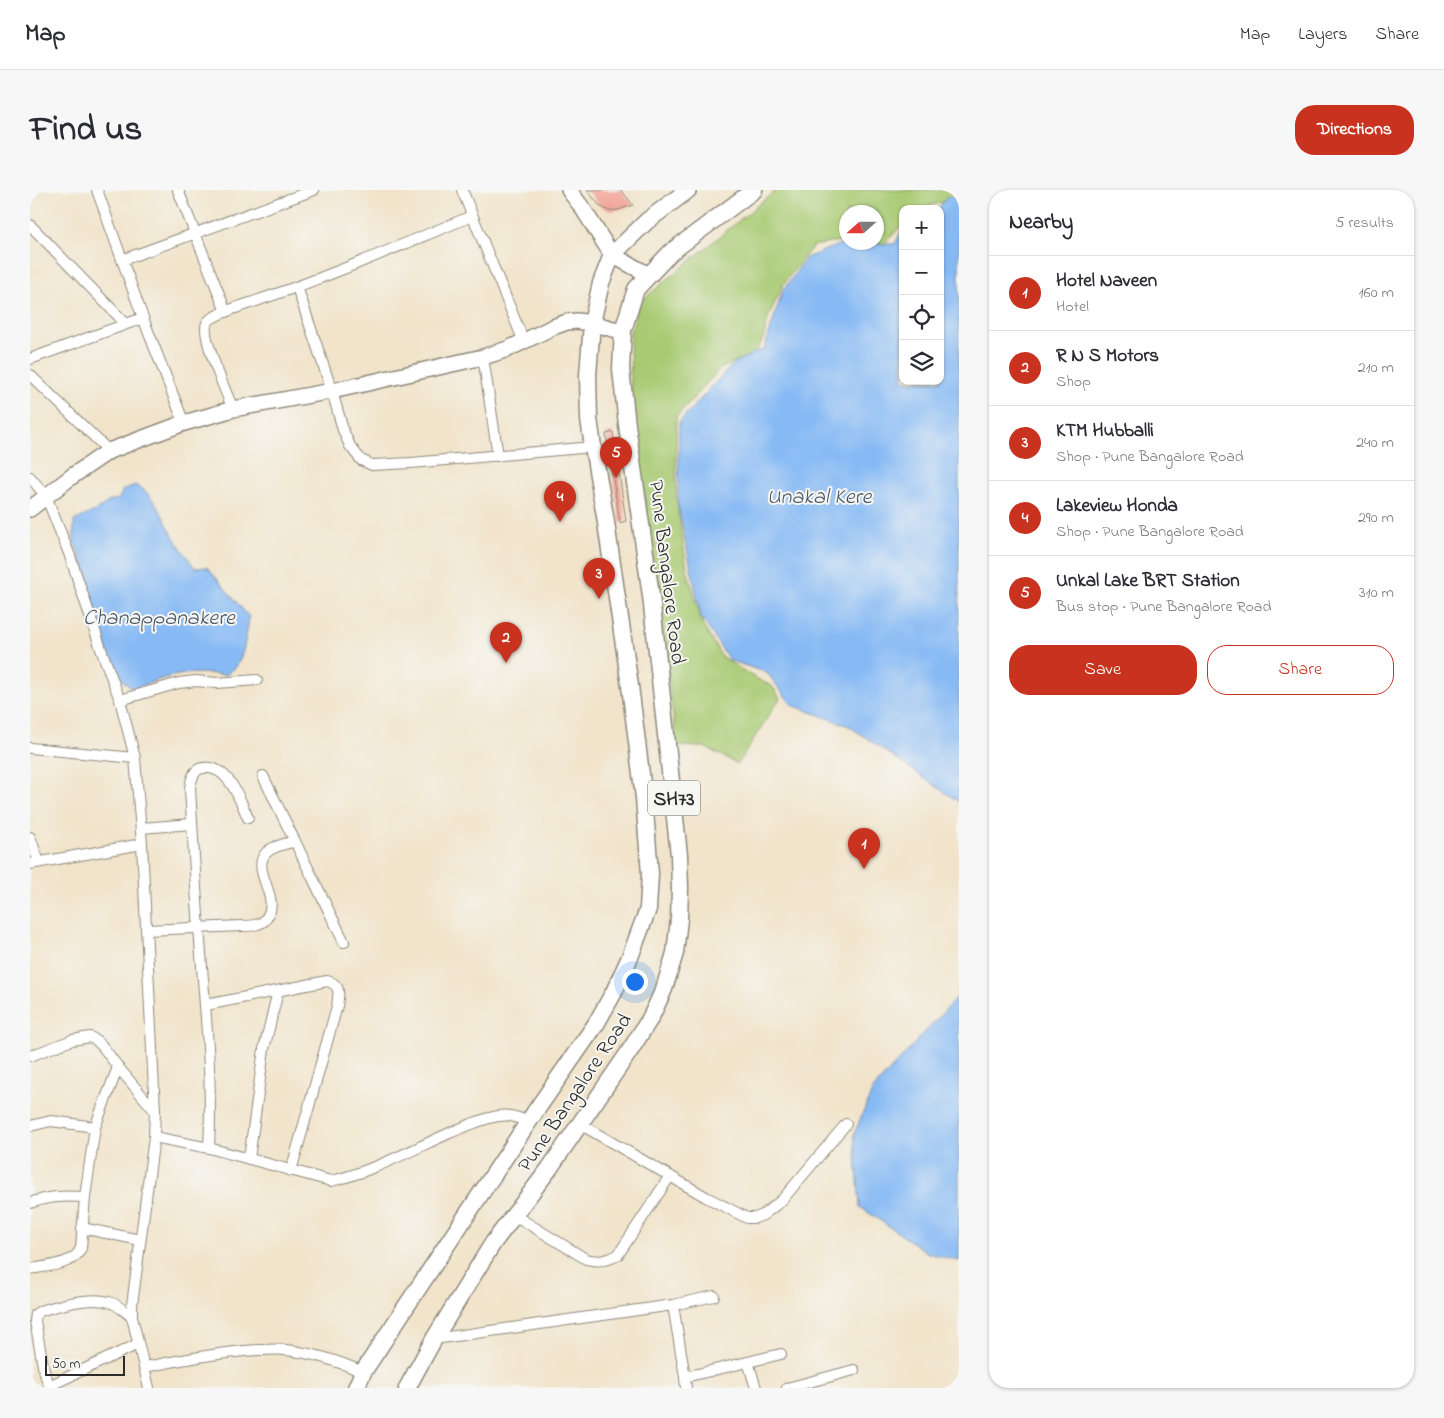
<!DOCTYPE html>
<meta charset="utf-8">
<style>
:root{--surface:#fff;--page:#f7f7f7;--text:#2b2b33;--muted:#7c7c81;--line:#e1e1e2;--accent:#c8321e}
body{margin:0;font-family:"Indie Flower",sans-serif;background:var(--page);color:var(--text)}
.controls{position:absolute;right:15px;top:15px;display:grid;overflow:hidden;border-radius:10px;box-shadow:0 1px 4px #0004}
.controls button{width:45px;height:45px;display:grid;place-items:center;padding:0;border:0;border-bottom:1px solid var(--line);background:var(--surface);color:var(--text);font:25px sans-serif}
.compass{position:absolute;left:809px;top:15px;width:45px;height:45px;border-radius:50%;background:var(--surface);box-shadow:0 1px 4px #0004;rotate:249deg}
.scale{position:absolute;left:15px;bottom:12px;width:80px;box-sizing:border-box;padding-left:5px;border:2px solid #2b2b2b;border-top:0;font-size:14px;line-height:18px;white-space:nowrap;color:#2b2b2b;-webkit-text-stroke:4px #f6f6f2;paint-order:stroke}
.you{position:absolute;left:604px;top:791px;width:18px;height:18px;margin:-12px;border:4px solid #fff;border-radius:50%;background:#1a73e8;box-shadow:0 0 0 8px #1a73e833}
.badge{display:grid;place-items:center;width:32px;height:32px;border-radius:50%;background:var(--accent);color:#fff;font-size:16px;font-weight:700}
.pin{position:absolute;translate:-50% -41px;filter:drop-shadow(0 1px 2px #0008)}
.pin::after{content:'';position:absolute;top:26px;width:18px;height:15px;background:inherit;clip-path:polygon(0 0,100% 0,50% 100%)}
.list{margin:0;padding:0;list-style:none}
h2{display:flex;justify-content:space-between;align-items:center;height:65px;margin:0;padding:0 20px;font-size:21px}
h2 small{font-size:16px;font-weight:400;color:var(--muted)}
.list li{display:grid;grid-template-columns:32px 1fr auto;gap:15px;align-items:center;box-sizing:border-box;height:75px;padding:0 20px;border-top:1px solid var(--line)}
.list b{display:block;font-size:19px;white-space:nowrap}
.list p{margin:0;font-size:16px;white-space:nowrap;color:var(--muted)}
.list em{font-size:16px;font-style:normal;color:var(--muted)}
.actions{display:flex;gap:10px;padding:15px 20px}
.actions a{flex:1;padding:11px 0;border:1px solid var(--accent);border-radius:20px;text-align:center;font-size:18px;color:var(--accent)}
.actions .main{background:var(--accent);color:#fff}
.icon{flex:none;width:28px;height:28px;fill:none;stroke:currentColor;stroke-width:2;stroke-linecap:round;stroke-linejoin:round}
.map{position:relative;flex:none;width:929px;height:1198px;overflow:hidden;border-radius:20px}
header{display:flex;align-items:center;gap:30px;box-sizing:border-box;height:70px;padding:0 25px;background:var(--surface);border-bottom:1px solid var(--line)}
header strong{font-size:24px}
nav{display:flex;gap:28px;margin-inline-start:auto;font-size:18px}
.intro{display:flex;align-items:center;justify-content:space-between;box-sizing:border-box;height:120px;padding:0 30px}
h1{margin:0;font-size:35px}
.button{padding:12px 22px;border-radius:20px;background:var(--accent);color:#fff;font-size:18px;font-weight:700}
main{display:flex;gap:30px;padding:0 30px}
aside{flex:1;background:var(--surface);border-radius:20px;box-shadow:0 1px 4px #0004}
.map>svg:first-child{display:block}
.green{fill:#a9ca72;stroke:#6a7a4e}
.water{fill:#87baf4;stroke:#597290}
.building{fill:#f3a699}
.lines{fill:none;stroke-linecap:round;stroke-linejoin:round}
.street-casing{stroke:#8e887b;stroke-width:12}
.secondary-casing{stroke:#8e887b;stroke-width:18}
.primary-casing{stroke:#8e887b;stroke-width:19}
.street{stroke:#fff;stroke-width:10}
.secondary{stroke:#fff;stroke-width:15}
.primary{stroke:#fff;stroke-width:16}
.labels{text-anchor:middle;stroke-width:4;stroke-linejoin:round;paint-order:stroke}
.shield{fill:#f6f6f2;stroke:#686867;stroke-width:1}
.shield-label{font-size:20px;font-weight:bold;fill:#2b2b2b}
.street-label{font-size:21px;fill:#2b2b2b;stroke:#f6f6f2}
.water-label{font-size:22px;font-style:italic;fill:#475667;stroke:#f6f6f2}
</style>
<header>
<strong>Map</strong>
<nav><a>Map</a><a>Layers</a><a>Share</a></nav>
</header>
<div class="intro"><h1>Find us</h1><a class="button">Directions</a></div>
<main>
<div class="map">
<svg width="929" height="1198" viewBox="0 0 929 1198">
<rect width="100%" height="100%" fill="#f6f6f2"/>
<filter id="ink" filterUnits="userSpaceOnUse"><feTurbulence type="fractalNoise" baseFrequency=".02" numOctaves="2"/><feDisplacementMap in="SourceGraphic" scale="10" xChannelSelector="R" yChannelSelector="G"/><feConvolveMatrix kernelMatrix="1 2 1 2 8 2 1 2 1" color-interpolation-filters="sRGB"/></filter>
<filter id="wash" filterUnits="userSpaceOnUse"><feTurbulence type="fractalNoise" baseFrequency=".0096" numOctaves="4" result="noise"/><feDisplacementMap in="SourceGraphic" scale="20" xChannelSelector="R" yChannelSelector="G"/><feGaussianBlur stdDeviation="1.12" result="paint"/><feColorMatrix in="noise" values="0 0 0 0 0 0 0 0 0 0 0 0 0 0 0 0 0 1.4 0 .05"/><feComposite in="paint" operator="in"/></filter>
<g filter="url(#wash)">
<rect width="100%" height="100%" fill="#f1e4cb"/>
<!-- green -->
<path class="green" d="M 746,0 L 929,0 L 929,8 L 886,19 L 873,19 L 873,34 L 854,54 L 847,52 L 846,22 L 816,22 L 816,50 L 783,56 L 754,93 L 738,128 L 733,149 L 726,162 L 690,179 L 646,227 L 646,307 L 657,379 L 673,436 L 692,467 L 727,489 L 742,496 L 750,508 L 708,574 L 674,557 L 647,556 L 601,206 L 600,143 L 610,112 Z"/>
<!-- water -->
<g class="water">
<path d="M 918,6 L 929,8 L 929,612 L 819,536 L 762,515 L 737,483 L 699,470 L 671,427 L 648,315 L 649,232 L 704,173 L 726,162 L 734,160 L 752,102 L 776,68 L 813,53 L 865,54 L 873,38 L 873,191 L 910,191 L 910,19 L 908,19 Z"/>
<path d="M 105,295 C 124,303 132,325 141,342 C 147,354 157,366 165,378 L 177,377 L 219,427 C 218,439 213,468 206,477 C 203,480 199,482 196,485 C 180,483 164,482 148,485 C 133,487 118,494 103,499 L 87,486 L 68,438 L 65,417 L 59,401 L 50,366 L 44,352 L 44,331 L 69,319 L 79,311 L 89,309 L 93,300 Z"/>
<path d="M 929,805 L 929,1071 L 898,1063 L 830,1017 L 824,944 L 843,899 Z"/>
</g>
<g id="blocks">
<!-- building -->
<g class="building">
<path d="M 557,0 L 591,0 L 603,15 L 588,20 L 579,21 L 570,16 Z"/>
<path d="M 583,242 L 596,331 L 590,333 L 576,244 Z"/>
</g>
</g>
</g>
<g filter="url(#ink)">
<use href="#blocks" fill-opacity="0" stroke="#8e887b" stroke-width="1"/>
<g class="lines">
<defs>
<g id="street">
<path d="M 67,0 L 113,128 L 154,233"/>
<path d="M 148,0 L 196,122"/>
<path d="M 432,0 L 494,152"/>
<path d="M 0,35 L 96,134"/>
<path d="M 92,70 L 284,0"/>
<path d="M 267,97 L 302,201 L 313,240 L 320,256 L 331,270 L 342,275 L 381,273 L 563,257"/>
<path d="M 453,167 L 468,266"/>
<path d="M 0,169 L 113,128"/>
<path d="M 0,185 L 79,261"/>
<path d="M 203,219 C 197,204 170,145 177,133 C 181,124 219,114 229,110 C 301,86 371,55 442,26"/>
<path d="M 0,287 L 16,306 L 40,366 L 72,462 L 90,510 L 105,568 L 112,654 L 125,921 L 124,947 L 102,1115 L 102,1127 L 119,1198"/>
<path d="M 90,510 L 149,493 L 166,491 L 187,493 L 227,490"/>
<path d="M 0,558 L 105,568"/>
<path d="M 233,586 L 314,752"/>
<path d="M 111,638 L 162,634"/>
<path d="M 0,647 L 9,672"/>
<path d="M 0,674 L 112,654"/>
<path d="M 116,740 L 212,736 C 217,736 223,736 228,734 C 232,733 235,731 237,727 C 251,707 220,680 236,663 C 242,656 256,654 265,651"/>
<path d="M 176,815 L 297,791 C 311,794 309,804 307,816 L 261,981"/>
<path d="M 0,866 L 42,850 L 60,847 L 66,850 L 73,857 L 88,877 L 125,921"/>
<path d="M 550,934 L 676,1007 L 717,1028 L 725,1028 L 733,1025 L 752,1010 L 816,934"/>
<path d="M 0,936 L 21,931 L 65,937"/>
<path d="M 124,947 L 179,958 L 301,991 C 342,982 383,959 422,942 C 437,936 453,928 469,926 C 480,924 489,928 499,932"/>
<path d="M 179,958 C 183,884 174,811 169,737 C 165,691 163,645 160,599 C 161,590 163,579 173,578 C 198,574 210,610 218,628"/>
<path d="M 219,969 L 234,859 L 248,801"/>
<path d="M 0,1013 C 19,1006 35,1006 55,1007"/>
<path d="M 484,1025 L 556,1069 C 568,1072 577,1071 588,1065 L 640,986"/>
<path d="M 52,1038 L 110,1050"/>
<path d="M 0,1079 C 16,1076 45,1075 51,1058 L 55,1007 L 65,937 L 88,877"/>
<path d="M 643,1115 L 655,1187 L 656,1198"/>
<path d="M 404,1149 L 643,1115 L 684,1106"/>
<path d="M 718,1172 L 726,1198"/>
<path d="M 114,1177 C 152,1170 190,1162 229,1160 C 237,1160 247,1159 256,1160 C 283,1163 308,1171 333,1182"/>
<path d="M 655,1187 L 751,1164"/>
<path d="M 19,1196 L 108,1154"/>
<path d="M 20,1198 L 14,1181 L 5,1131 L 6,1124 L 10,1121 C 29,1115 60,1106 79,1112 C 88,1114 95,1122 102,1127"/>
<path d="M 757,1198 L 824,1180"/>
</g>
<g id="secondary">
<path d="M 539,0 L 553,19 L 582,65 L 619,85"/>
<path d="M 0,319 L 41,287 L 79,261 L 154,233 L 179,226 L 203,219 L 302,201 L 453,167 L 478,159 L 523,137 L 537,132 L 547,131 L 562,133 L 583,139 L 593,140"/>
</g>
<g id="primary">
<path d="M 326,1198 L 333,1182 L 381,1109 L 507,919 L 566,834 L 584,802 L 600,767 L 618,719 L 620,684 L 614,608 L 600,496 L 575,326 L 563,257 L 559,229 L 558,185 L 562,133 L 571,93 L 582,65 L 617,31 L 658,0"/>
<path d="M 377,1198 L 404,1149 L 463,1053 L 519,979 L 599,862 L 621,827 L 634,799 L 645,763 L 649,729 L 650,699 L 649,665 L 621,406 L 597,235 L 591,179 L 593,140 L 606,99 L 641,62 L 724,0"/>
</g>
</defs>
<!-- street casing -->
<use href="#street" class="street-casing"/>
<!-- secondary casing -->
<use href="#secondary" class="secondary-casing"/>
<!-- primary casing -->
<use href="#primary" class="primary-casing"/>
<!-- street -->
<use href="#street" class="street"/>
<!-- secondary -->
<use href="#secondary" class="secondary"/>
<!-- primary -->
<use href="#primary" class="primary"/>
</g>
</g>
<g class="labels">
<!-- shield labels -->
<rect class="shield" x="618" y="590.5" width="52" height="35" rx="4"/>
<g class="shield-label">
<text x="644" y="615">SH73</text>
</g>
<!-- street labels -->
<g class="street-label">
<text transform="translate(638 382) rotate(83)" y="7">Pune Bangalore Road</text>
<text transform="translate(544 902) rotate(-56)" y="7">Pune Bangalore Road</text>
</g>
<!-- water labels -->
<g class="water-label">
<text x="789" y="313">Unakal Kere</text>
<text x="129" y="434">Chanappanakere</text>
</g>
</g>
</svg>
<div class="controls">
<button>+</button>
<button>−</button>
<button><svg class="icon" aria-label="locate" viewBox="0 0 24 24"><circle cx="12" cy="12" r="6"/><path d="M12 2v4M12 18v4M2 12h4M18 12h4"/></svg></button>
<button><svg class="icon" aria-label="layers" viewBox="0 0 24 24"><path d="M12 4l9 5-9 5-9-5zM3 14l9 5 9-5"/></svg></button>
</div>
<svg class="compass" viewBox="-18 -18 36 36"><path d="M0-13l5 13h-10z" fill="#e53935"/><path d="M0 13l5-13h-10z" fill="#7c7c81"/></svg>
<div class="scale">50 m</div>
<div class="you"></div>
<div class="pin badge" style="left:834px;top:679px">1</div>
<div class="pin badge" style="left:476px;top:473px">2</div>
<div class="pin badge" style="left:569px;top:409px">3</div>
<div class="pin badge" style="left:530px;top:332px">4</div>
<div class="pin badge" style="left:586px;top:288px">5</div>
</div>
<aside>
<h2>Nearby<small>5 results</small></h2>
<ul class="list">
<li><span class="badge">1</span><div><b>Hotel Naveen</b><p>Hotel</p></div><em>160 m</em></li>
<li><span class="badge">2</span><div><b>R N S Motors</b><p>Shop</p></div><em>210 m</em></li>
<li><span class="badge">3</span><div><b>KTM Hubballi</b><p>Shop · Pune Bangalore Road</p></div><em>240 m</em></li>
<li><span class="badge">4</span><div><b>Lakeview Honda</b><p>Shop · Pune Bangalore Road</p></div><em>290 m</em></li>
<li><span class="badge">5</span><div><b>Unkal Lake BRT Station</b><p>Bus stop · Pune Bangalore Road</p></div><em>310 m</em></li>
</ul>
<div class="actions"><a class="main">Save</a><a>Share</a></div>
</aside>
</main>
